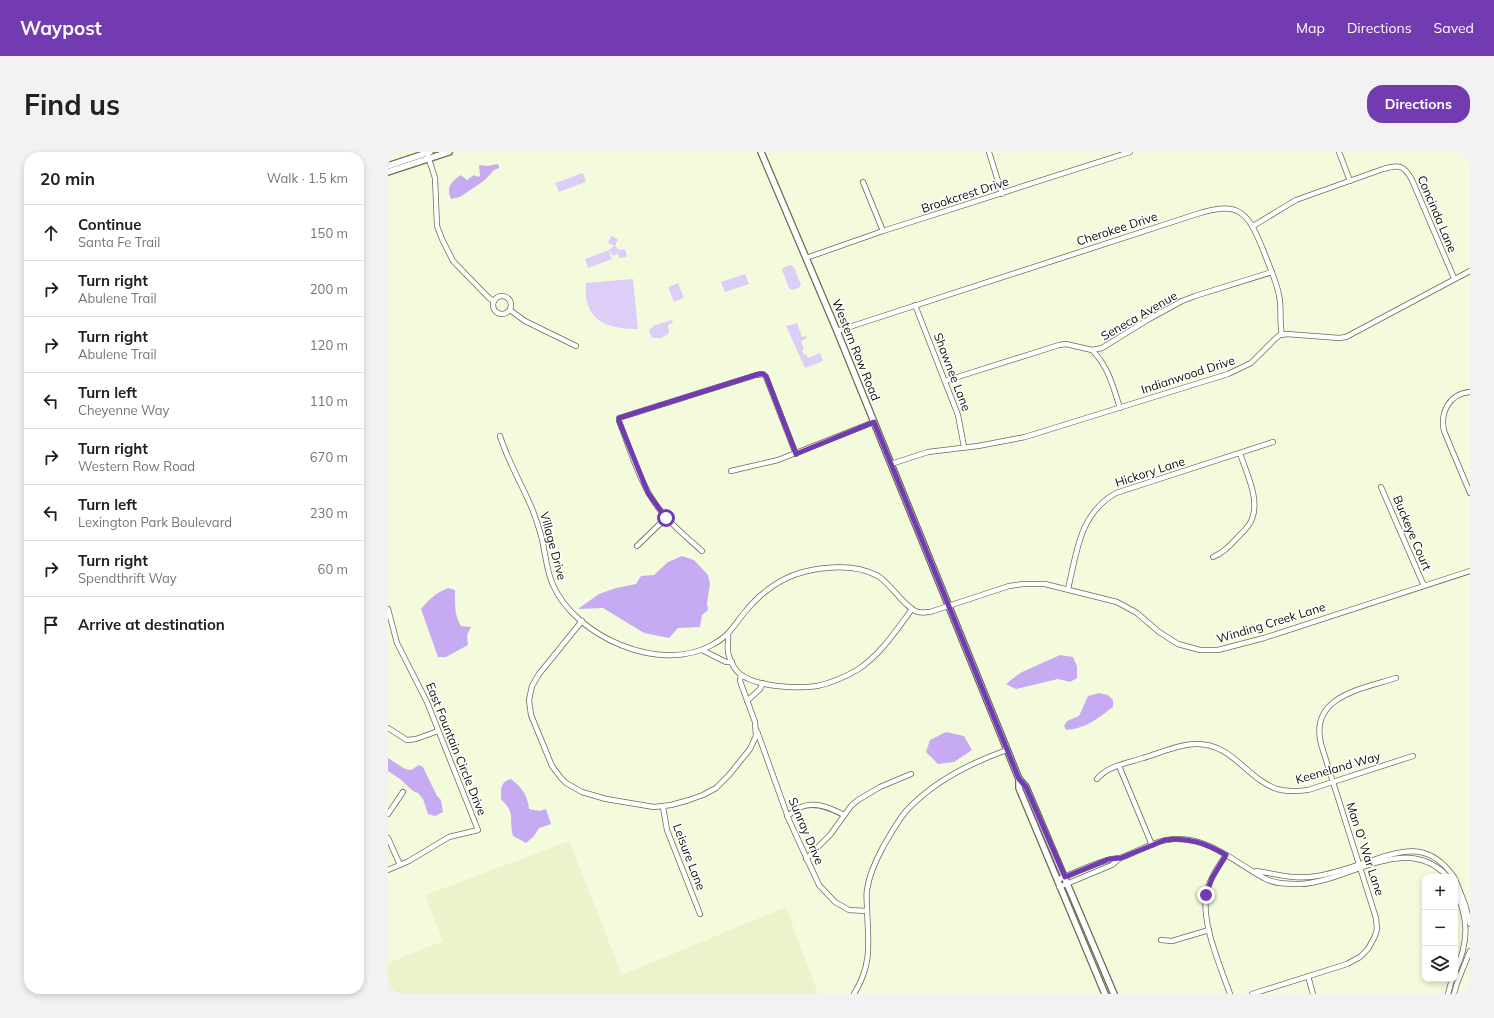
<!DOCTYPE html>
<meta charset="utf-8">
<style>
:root{--surface:#fff;--page:#f2f2f2;--text:#202124;--muted:#757577;--line:#e0e0e0;--accent:#723bb1}
body{margin:0;font-family:Mulish,sans-serif;background:var(--page);color:var(--text)}
.controls{position:absolute;right:12px;bottom:12px;display:grid;overflow:hidden;border-radius:8px;box-shadow:0 2px 6px #0003}
.controls button{width:36px;height:36px;display:grid;place-items:center;padding:0;border:0;border-bottom:1px solid var(--line);background:var(--surface);color:var(--text);font:20px sans-serif}
.stop{position:absolute;width:12px;height:12px;margin:-9px;border:3px solid #723bb1;border-radius:50%;background:#fff}
.stop.end{background:#723bb1;border-color:#fff;box-shadow:0 1px 4px #0008}
.list{margin:0;padding:0;list-style:none}
h2{display:flex;justify-content:space-between;align-items:center;height:52px;margin:0;padding:0 16px;font-size:17px}
h2 small{font-size:13px;font-weight:400;color:var(--muted)}
.list li{display:grid;grid-template-columns:26px 1fr auto;gap:12px;align-items:center;box-sizing:border-box;height:56px;padding:0 16px;border-top:1px solid var(--line)}
.list b{display:block;font-size:15px;white-space:nowrap}
.list p{margin:0;font-size:13px;white-space:nowrap;color:var(--muted)}
.list em{font-size:13px;font-style:normal;color:var(--muted)}
.icon{flex:none;width:22px;height:22px;fill:none;stroke:currentColor;stroke-width:2;stroke-linecap:round;stroke-linejoin:round}
.map{position:relative;flex:none;width:1082px;height:842px;overflow:hidden;border-radius:16px}
header{display:flex;align-items:center;gap:24px;box-sizing:border-box;height:56px;padding:0 20px;background:var(--accent);color:#fff}
header strong{font-size:19px}
nav{display:flex;gap:22px;margin-inline-start:auto;font-size:14px}
.intro{display:flex;align-items:center;justify-content:space-between;box-sizing:border-box;height:96px;padding:0 24px}
h1{margin:0;font-size:28px}
.button{padding:10px 18px;border-radius:16px;background:var(--accent);color:#fff;font-size:14px;font-weight:700}
main{display:flex;gap:24px;padding:0 24px}
aside{flex:1;background:var(--surface);border-radius:16px;box-shadow:0 2px 6px #0003}
.map>svg:first-child{display:block}
.built{fill:#ebf3cd}
.green{fill:#ddcef8}
.water{fill:#c6abf2}
.lines{fill:none;stroke-linecap:round;stroke-linejoin:round}
.stream{stroke:#c6abf2;stroke-width:1.5}
.minor-casing{stroke:#686e54;stroke-width:6}
.tertiary-casing{stroke:#686e54;stroke-width:8}
.minor{stroke:#fff;stroke-width:4.5}
.tertiary{stroke:#fff;stroke-width:5.5}
.route{stroke:#723bb1;stroke-width:5}
.labels{text-anchor:middle;stroke-width:3;stroke-linejoin:round;paint-order:stroke}
.street-label{font-size:12px;fill:#0b0d04;stroke:#fff}
</style>
<header>
<strong>Waypost</strong>
<nav><a>Map</a><a>Directions</a><a>Saved</a></nav>
</header>
<div class="intro"><h1>Find us</h1><a class="button">Directions</a></div>
<main>
<aside>
<h2>20 min<small>Walk · 1.5 km</small></h2>
<ul class="list">
<li><svg class="icon" aria-label="ahead" viewBox="0 0 24 24"><path d="M12 20V5M6 11l6-6 6 6"/></svg><div><b>Continue</b><p>Santa Fe Trail</p></div><em>150 m</em></li>
<li><svg class="icon" aria-label="right" viewBox="0 0 24 24"><path d="M7 20v-9h11M14 6l5 5-5 5"/></svg><div><b>Turn right</b><p>Abulene Trail</p></div><em>200 m</em></li>
<li><svg class="icon" aria-label="right" viewBox="0 0 24 24"><path d="M7 20v-9h11M14 6l5 5-5 5"/></svg><div><b>Turn right</b><p>Abulene Trail</p></div><em>120 m</em></li>
<li><svg class="icon" aria-label="left" viewBox="0 0 24 24"><path d="M17 20v-9H6M10 6l-5 5 5 5"/></svg><div><b>Turn left</b><p>Cheyenne Way</p></div><em>110 m</em></li>
<li><svg class="icon" aria-label="right" viewBox="0 0 24 24"><path d="M7 20v-9h11M14 6l5 5-5 5"/></svg><div><b>Turn right</b><p>Western Row Road</p></div><em>670 m</em></li>
<li><svg class="icon" aria-label="left" viewBox="0 0 24 24"><path d="M17 20v-9H6M10 6l-5 5 5 5"/></svg><div><b>Turn left</b><p>Lexington Park Boulevard</p></div><em>230 m</em></li>
<li><svg class="icon" aria-label="right" viewBox="0 0 24 24"><path d="M7 20v-9h11M14 6l5 5-5 5"/></svg><div><b>Turn right</b><p>Spendthrift Way</p></div><em>60 m</em></li>
<li><svg class="icon" aria-label="arrive" viewBox="0 0 24 24"><path d="M6 21V4h12l-3 4 3 4H6"/></svg><div><b>Arrive at destination</b></div></li>
</ul>
</aside>
<div class="map">
<svg width="1082" height="842" viewBox="0 0 1082 842">
<rect width="100%" height="100%" fill="#f4fbdd"/>
<!-- built -->
<path class="built" d="M 181,689 L 234,823 L 398,755 L 430,842 L 0,842 L 0,811 L 55,789 L 37,743 Z"/>
<!-- green -->
<g class="green">
<path d="M 195,21 L 198,30 L 171,40 L 167,31 Z"/>
<path d="M 223,84 L 230,87 L 227,94 L 231,98 L 237,97 L 239,105 L 231,106 L 230,101 L 226,104 L 221,99 L 224,107 L 200,116 L 197,107 L 221,98 L 226,94 L 220,91 Z"/>
<path d="M 402,113 L 406,115 L 413,133 L 411,136 L 404,138 L 401,136 L 394,118 L 395,116 Z"/>
<path d="M 357,122 L 361,132 L 337,140 L 333,130 Z"/>
<path d="M 245,127 L 250,177 C 229,177 205,174 199,150 C 197,144 198,137 198,131 Z"/>
<path d="M 290,131 L 296,146 L 286,150 L 280,135 Z"/>
<path d="M 284,168 L 285,171 L 280,173 L 281,179 L 280,182 L 273,186 L 264,186 L 261,178 L 267,173 Z"/>
<path d="M 409,171 L 414,185 L 418,184 L 419,186 L 413,189 L 416,197 L 414,198 L 416,203 L 418,202 L 420,206 L 432,201 L 435,209 L 417,216 L 398,174 Z"/>
</g>
<!-- water -->
<g class="water">
<path d="M 109,12 L 111,13 L 111,16 L 106,18 L 97,28 L 72,45 L 63,47 C 58,35 63,30 73,23 L 79,28 L 86,23 L 90,25 L 92,24 L 91,13 L 100,14 Z"/>
<path d="M 294,404 L 306,408 L 320,423 L 322,432 L 319,451 L 320,458 L 314,463 L 312,475 L 290,476 L 281,486 L 256,481 L 215,456 L 190,457 L 211,442 L 228,436 L 248,432 L 253,424 L 266,423 L 280,410 Z"/>
<path d="M 60,436 L 67,438 C 67,450 66,463 73,474 L 83,475 L 79,483 L 80,493 L 58,505 L 50,505 L 33,457 C 40,448 49,440 60,436 Z"/>
<path d="M 672,503 L 685,505 L 689,514 L 689,526 L 682,530 L 670,527 L 628,537 L 618,532 L 632,521 Z"/>
<path d="M 711,541 L 720,543 L 725,548 L 725,555 C 711,566 697,577 678,578 L 676,574 L 679,569 L 691,564 L 700,544 Z"/>
<path d="M 558,580 L 576,584 L 584,598 L 566,610 L 550,612 L 538,600 L 542,588 Z"/>
<path d="M 0,606 L 17,617 L 23,618 L 31,613 L 35,615 L 49,644 L 53,648 L 55,660 L 47,664 L 40,662 L 35,647 L 30,641 L 25,639 L 12,627 L 0,619 Z"/>
<path d="M 123,627 C 133,635 140,643 141,657 L 152,659 L 158,657 L 163,672 L 151,676 L 146,684 L 138,691 L 125,684 C 120,666 129,663 113,647 C 113,637 112,630 123,627 Z"/>
</g>
<g class="lines">
<!-- stream -->
<path class="stream" d="M 1076,0 L 1082,8"/>
<defs>
<g id="minor">
<path d="M 601,0 L 614,42"/>
<path d="M 951,0 L 962,29"/>
<path d="M 40,4 L 47,26 L 49,74 L 54,87 L 65,109 L 101,146 L 106,149"/>
<path d="M 475,30 L 495,79"/>
<path d="M 865,74 L 908,48 L 995,17 C 1011,12 1016,13 1024,28 L 1066,126"/>
<path d="M 418,106 L 495,79 L 742,0"/>
<circle cx="114" cy="153" r="9"/>
<path d="M 527,153 L 570,263 L 576,295"/>
<path d="M 122,158 L 137,169 L 188,194"/>
<path d="M 449,179 L 809,62 C 853,48 860,61 876,100 C 881,114 888,128 891,143 C 894,156 891,170 894,183"/>
<path d="M 704,198 C 720,214 725,234 732,256"/>
<path d="M 557,229 L 671,193 L 678,192 L 704,198 L 714,196 L 761,167 L 794,149 L 807,144 L 884,120"/>
<path d="M 1082,240 C 1061,242 1052,260 1056,279 L 1082,341"/>
<path d="M 112,284 C 120,310 135,334 145,359 C 149,370 153,381 155,392 C 158,406 159,420 165,433 C 188,485 272,522 324,493 C 341,484 344,476 356,461 C 373,440 396,423 424,418 C 445,414 470,413 490,424 C 503,432 518,457 530,460 C 534,461 538,460 542,460 L 621,434 L 635,432 L 657,432 L 729,450 L 749,461 L 771,480 L 790,492 L 812,498 L 830,498 L 876,486 L 1082,419"/>
<path d="M 503,312 L 540,300 L 590,294 L 637,285 L 840,222 L 863,211 L 887,187 L 892,183 L 899,182 L 951,186 L 958,185 L 1082,119"/>
<path d="M 343,319 L 390,308 L 486,270"/>
<path d="M 993,335 L 1036,434"/>
<path d="M 249,394 L 278,366"/>
<path d="M 314,399 C 300,386 284,374 272,358 C 252,333 243,299 231,269 L 231,266 L 368,223 L 375,222 L 378,225 L 408,302"/>
<path d="M 825,405 C 835,401 842,394 849,386 C 855,380 861,375 864,367 C 872,346 858,321 852,301"/>
<path d="M 680,437 C 689,400 691,362 728,341 L 885,290"/>
<path d="M 0,457 L 9,491 L 39,550 L 90,678 L 61,685 L 21,709 L 0,718"/>
<path d="M 194,469 L 151,522 L 144,534 L 141,548 L 143,563 L 164,614 L 173,626 L 178,631 L 194,640 L 218,647 L 266,655 L 283,653 L 301,648 L 315,643 L 328,636 L 341,623 L 362,597 L 368,584 L 367,570 L 352,529 L 353,523"/>
<path d="M 340,483 C 341,490 338,497 341,504 C 343,510 347,518 352,522 C 369,535 409,537 429,534 C 443,531 457,525 469,518 C 492,503 508,479 524,457"/>
<path d="M 314,498 L 338,510 L 344,510"/>
<path d="M 359,549 L 372,537 L 375,531"/>
<path d="M 0,576 L 19,588 L 28,587 L 50,579"/>
<path d="M 369,579 L 401,668 L 431,733 L 447,750 L 461,758 L 479,759"/>
<path d="M 731,614 L 764,693"/>
<path d="M 709,627 C 719,614 740,611 755,606 C 772,601 791,592 808,592 C 844,591 859,627 889,637 C 900,640 909,639 920,638 L 1025,604"/>
<path d="M 275,655 L 279,678 L 312,762"/>
<path d="M 0,662 L 15,640"/>
<path d="M 399,664 C 404,661 408,657 413,655 C 427,649 443,656 456,663"/>
<path d="M 0,686 L 12,713"/>
<path d="M 838,703 C 831,713 824,724 820,735 C 810,765 832,813 842,842"/>
<path d="M 418,707 L 442,683 L 463,654 L 470,648 L 492,635 L 523,622"/>
<path d="M 868,719 C 889,722 907,728 929,724 C 948,721 966,714 985,708 C 1019,696 1043,692 1066,725"/>
<path d="M 1067,727 L 1077,752 L 1082,772"/>
<path d="M 669,728 C 686,721 703,713 720,708 C 725,706 730,707 735,705 C 751,699 768,688 786,687 C 822,685 847,711 876,726 C 886,732 901,732 912,732 C 962,730 1017,679 1060,725"/>
<path d="M 671,735 L 724,713 L 731,707"/>
<path d="M 1067,737 C 1081,767 1081,790 1067,820"/>
<path d="M 773,788 L 784,789 L 821,778"/>
<path d="M 920,824 L 925,842"/>
<path d="M 466,842 C 485,811 480,790 479,756 C 479,750 478,744 479,738 C 481,723 488,708 495,695 C 502,683 509,670 518,659 C 545,630 582,611 619,598"/>
<path d="M 864,842 L 959,812 L 972,805 L 980,797 L 987,784 L 989,777 L 988,766 L 933,592 C 921,544 974,537 1008,526"/>
<path d="M 1060,842 L 1064,827"/>
<path d="M 1066,842 L 1069,831 L 1082,799"/>
</g>
<g id="tertiary">
<path d="M 373,0 L 449,179 L 631,627 L 638,635 L 726,842"/>
<path d="M 0,14 L 42,0"/>
<path d="M 0,20 L 61,0"/>
<path d="M 631,627 L 631,636 L 717,842"/>
</g>
</defs>
<!-- minor casing -->
<use href="#minor" class="minor-casing"/>
<!-- tertiary casing -->
<use href="#tertiary" class="tertiary-casing"/>
<!-- minor -->
<use href="#minor" class="minor"/>
<!-- tertiary -->
<use href="#tertiary" class="tertiary"/>
</g>
<g class="lines">
<!-- route -->
<path class="route" d="M 278,366 L 260,341 L 231,269 L 231,266 L 371,222 L 375,222 L 378,224 L 408,302 L 486,270 L 631,627 L 638,635 L 677,725 L 721,707 L 733,706 L 777,688 C 800,685 818,691 838,703 L 824,726 L 818,743"/>
</g>
<g class="labels">
<!-- street labels -->
<g class="street-label">
<text transform="translate(577 43) rotate(-18)" y="4">Brookcrest Drive</text>
<text transform="translate(1049 62) rotate(67)" y="4">Concinda Lane</text>
<text transform="translate(729 77) rotate(-18)" y="4">Cherokee Drive</text>
<text transform="translate(751 164) rotate(-30)" y="4">Seneca Avenue</text>
<text transform="translate(468 198) rotate(68)" y="4">Western Row Road</text>
<text transform="translate(564 220) rotate(69)" y="4">Shawnee Lane</text>
<text transform="translate(800 223) rotate(-18)" y="4">Indianwood Drive</text>
<text transform="translate(762 320) rotate(-18)" y="4">Hickory Lane</text>
<text transform="translate(1024 381) rotate(67)" y="4">Buckeye Court</text>
<text transform="translate(165 394) rotate(75)" y="4">Village Drive</text>
<text transform="translate(883 471) rotate(-17)" y="4">Winding Creek Lane</text>
<text transform="translate(68 597) rotate(68)" y="4">East Fountain Circle Drive</text>
<text transform="translate(950 616) rotate(-16)" y="4">Keeneland Way</text>
<text transform="translate(418 679) rotate(67)" y="4">Sunray Drive</text>
<text transform="translate(977 697) rotate(72)" y="4">Man O’ War Lane</text>
<text transform="translate(301 705) rotate(69)" y="4">Leisure Lane</text>
</g>
</g>
</svg>
<div class="controls">
<button>+</button>
<button>−</button>
<button><svg class="icon" aria-label="layers" viewBox="0 0 24 24"><path d="M12 4l9 5-9 5-9-5zM3 14l9 5 9-5"/></svg></button>
</div>
<div class="stop" style="left:278px;top:366px"></div>
<div class="stop end" style="left:818px;top:743px"></div>
</div>
</main>
